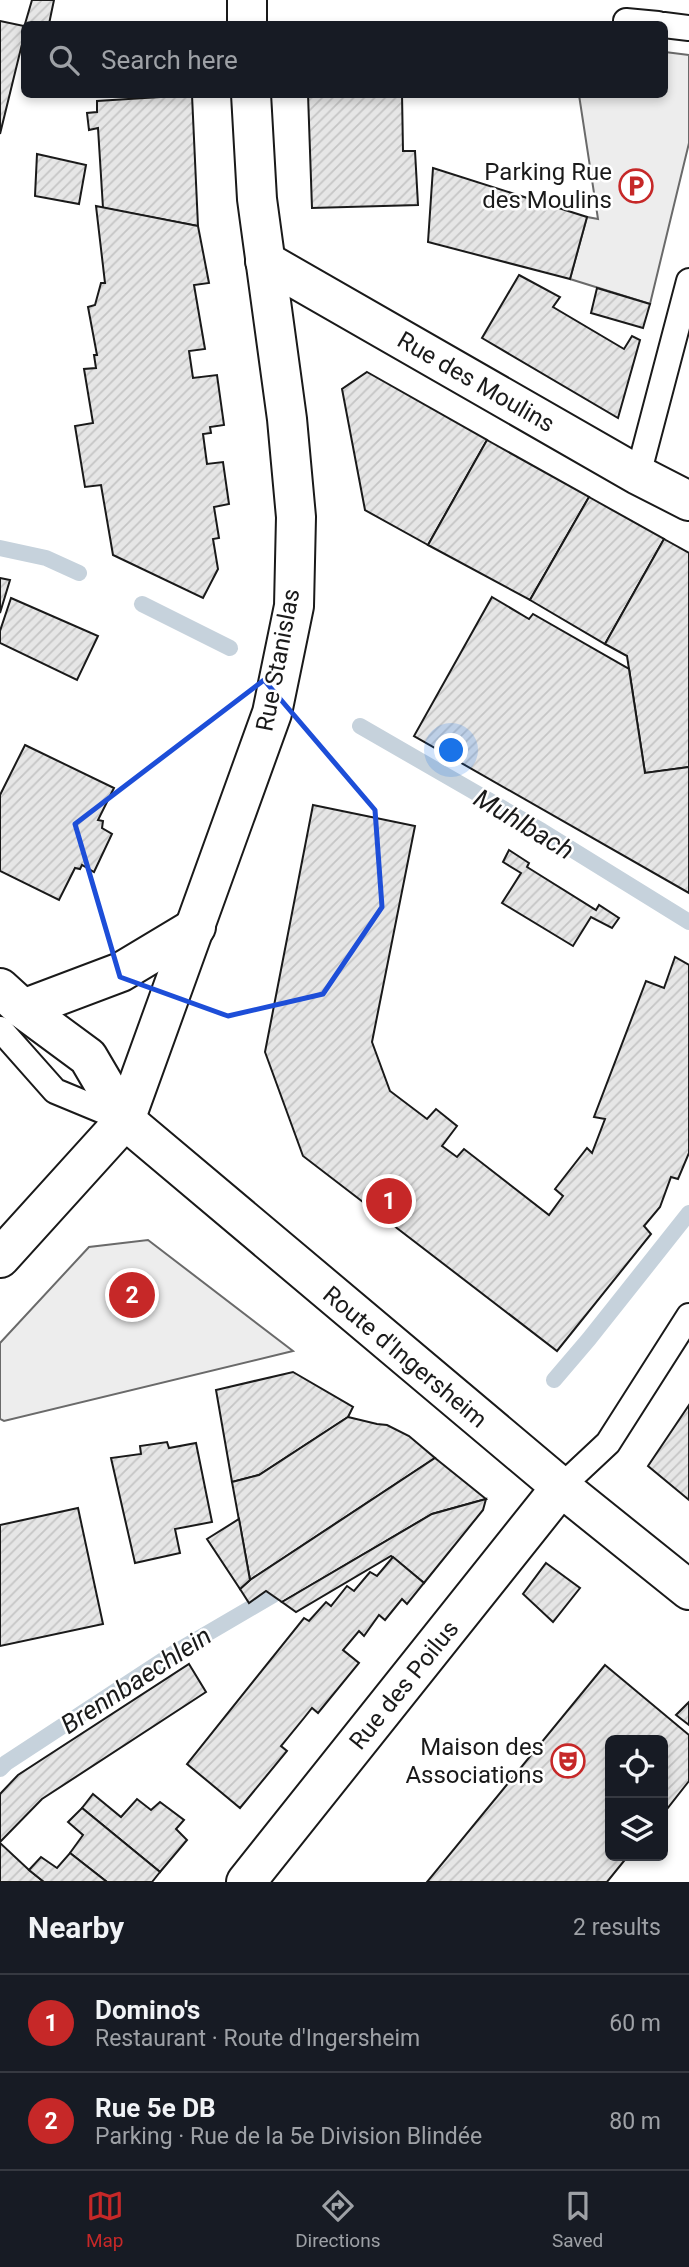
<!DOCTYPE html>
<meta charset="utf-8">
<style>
:root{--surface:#171b24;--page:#20242c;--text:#f1f3f6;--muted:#9ea1a6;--line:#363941;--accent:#c62828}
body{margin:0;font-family:Roboto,sans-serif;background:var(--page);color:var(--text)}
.controls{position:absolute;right:21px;bottom:21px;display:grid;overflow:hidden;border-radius:10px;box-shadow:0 4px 10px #0003}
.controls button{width:63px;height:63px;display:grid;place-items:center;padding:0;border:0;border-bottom:2px solid var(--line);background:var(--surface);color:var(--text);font:35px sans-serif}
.you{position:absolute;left:452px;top:751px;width:24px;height:24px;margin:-18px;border:5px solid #fff;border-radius:50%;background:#1a73e8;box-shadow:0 0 0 10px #1a73e833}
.badge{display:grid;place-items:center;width:46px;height:46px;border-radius:50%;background:var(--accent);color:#fff;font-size:23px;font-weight:700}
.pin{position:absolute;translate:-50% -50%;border:4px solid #fff;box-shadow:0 2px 7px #0006}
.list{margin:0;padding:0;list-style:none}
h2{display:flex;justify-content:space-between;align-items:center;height:91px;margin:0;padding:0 28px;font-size:30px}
h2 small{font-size:23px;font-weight:400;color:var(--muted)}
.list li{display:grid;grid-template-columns:46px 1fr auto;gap:21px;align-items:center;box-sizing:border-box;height:98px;padding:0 28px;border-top:2px solid var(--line)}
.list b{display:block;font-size:26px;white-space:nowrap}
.list p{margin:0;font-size:23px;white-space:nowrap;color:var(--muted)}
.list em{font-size:23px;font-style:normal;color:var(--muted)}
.icon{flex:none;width:38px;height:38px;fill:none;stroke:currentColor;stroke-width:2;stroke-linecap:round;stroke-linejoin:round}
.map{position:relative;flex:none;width:689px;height:1882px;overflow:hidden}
.search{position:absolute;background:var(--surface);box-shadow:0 4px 10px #0003;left:21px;right:21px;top:21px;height:77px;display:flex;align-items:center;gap:18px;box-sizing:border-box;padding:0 24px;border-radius:10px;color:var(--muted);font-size:26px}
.sheet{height:287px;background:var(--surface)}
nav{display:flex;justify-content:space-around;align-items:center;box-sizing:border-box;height:98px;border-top:2px solid var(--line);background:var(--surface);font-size:19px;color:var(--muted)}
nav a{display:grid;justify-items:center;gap:4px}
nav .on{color:var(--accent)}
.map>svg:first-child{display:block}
.parking{fill:#ededed;stroke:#6a6a6a;stroke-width:2}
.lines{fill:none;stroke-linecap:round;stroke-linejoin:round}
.stream{stroke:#c6d2dc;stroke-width:16}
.building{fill:url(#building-hatch);stroke:#1a1a1a;stroke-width:2}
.lane-casing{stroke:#1a1a1a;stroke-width:28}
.street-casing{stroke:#1a1a1a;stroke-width:42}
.secondary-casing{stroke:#1a1a1a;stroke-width:42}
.lane{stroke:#fff;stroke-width:24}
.street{stroke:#fff;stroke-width:38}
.secondary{stroke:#fff;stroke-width:38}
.marked{fill:none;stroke:#1d4ed8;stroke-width:5;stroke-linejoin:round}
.labels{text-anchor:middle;stroke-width:5;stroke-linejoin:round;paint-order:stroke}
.poi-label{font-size:24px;fill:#1a1a1a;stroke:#fff;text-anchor:end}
.street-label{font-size:24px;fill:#1a1a1a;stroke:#fff}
.water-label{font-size:26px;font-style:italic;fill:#1a1a1a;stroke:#fff}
</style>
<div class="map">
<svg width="689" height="1882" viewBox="0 0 689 1882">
<defs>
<pattern id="building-hatch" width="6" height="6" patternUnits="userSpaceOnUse" patternTransform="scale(1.75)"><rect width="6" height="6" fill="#e6e6e6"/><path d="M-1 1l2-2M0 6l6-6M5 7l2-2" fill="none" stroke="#c5c5c5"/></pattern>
</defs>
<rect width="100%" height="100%" fill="#fff"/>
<!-- parking -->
<g class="parking">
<path d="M 665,52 L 689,55 L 689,143 L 650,304 L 570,279 L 587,217 L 598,219 L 579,95 L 664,94 Z"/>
<path d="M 148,1240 L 293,1351 L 4,1421 L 0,1419 L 0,1343 L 89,1247 Z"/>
</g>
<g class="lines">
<!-- stream -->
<g class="stream">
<path d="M 0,548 L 46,558 L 79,573"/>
<path d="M 142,604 L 230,648"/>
<path d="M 360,726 L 542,831 L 689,922"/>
<path d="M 554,1380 L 589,1339 L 689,1213"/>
<path d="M 0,1769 L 6,1763 L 174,1653 L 273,1595"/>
</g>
</g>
<!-- building -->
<g class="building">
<path d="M 32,0 L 54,0 L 49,24 L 25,24 Z"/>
<path d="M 0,21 L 24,26 L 24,36 L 0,134 Z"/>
<path d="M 308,94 L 402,94 L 403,151 L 415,151 L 418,205 L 312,208 Z"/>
<path d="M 192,95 L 198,226 L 103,208 L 98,128 L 89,130 L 87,113 L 97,112 L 97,101 Z"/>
<path d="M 37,154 L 86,165 L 79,204 L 35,196 Z"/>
<path d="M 433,168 L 587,217 L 570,279 L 428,242 Z"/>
<path d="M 96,206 L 198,226 L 209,283 L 194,285 L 205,349 L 189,351 L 193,378 L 217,375 L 224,425 L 210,427 L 211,433 L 203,434 L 207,464 L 223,462 L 229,504 L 214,507 L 219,538 L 213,539 L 218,569 L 203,598 L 113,555 L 101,485 L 85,487 L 75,426 L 93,423 L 84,369 L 96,368 L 94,355 L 97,355 L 88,307 L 95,305 L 101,283 L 105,283 Z"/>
<path d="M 519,275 L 560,297 L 553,307 L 624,349 L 632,336 L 640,340 L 618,418 L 482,338 Z"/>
<path d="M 597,288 L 650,304 L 643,328 L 591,313 Z"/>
<path d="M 367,372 L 487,440 L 428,545 L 365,510 L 342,389 Z"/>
<path d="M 487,440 L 589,497 L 530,600 L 428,545 Z"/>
<path d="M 589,497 L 664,539 L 605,644 L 530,600 Z"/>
<path d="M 664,539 L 689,553 L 689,767 L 645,773 L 627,656 L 605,644 Z"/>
<path d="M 0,578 L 10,580 L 0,613 Z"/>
<path d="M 492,597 L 529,619 L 533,614 L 629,669 L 645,773 L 689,767 L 689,893 L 414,736 Z"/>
<path d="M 11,598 L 98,636 L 77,680 L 0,643 L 0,631 Z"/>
<path d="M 25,745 L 114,788 L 98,820 L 103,821 L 102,828 L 112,834 L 94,872 L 82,865 L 80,869 L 75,868 L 59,900 L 0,871 L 0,795 Z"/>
<path d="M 313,805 L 415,826 L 372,1042 L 390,1091 L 427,1119 L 436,1109 L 457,1126 L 442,1146 L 457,1157 L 464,1149 L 549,1215 L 563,1196 L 555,1189 L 587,1148 L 592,1153 L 605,1119 L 594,1117 L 646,981 L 664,988 L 675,957 L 689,965 L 689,1153 L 678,1179 L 671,1177 L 660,1207 L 644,1226 L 651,1234 L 557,1351 L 303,1156 L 265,1052 Z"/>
<path d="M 509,850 L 529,863 L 527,867 L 596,910 L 599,905 L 619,918 L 612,928 L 591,917 L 573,946 L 502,903 L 521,873 L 503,862 Z"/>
<path d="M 293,1372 L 353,1407 L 348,1417 L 259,1475 L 232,1482 L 216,1390 Z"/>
<path d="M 689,1405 L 689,1500 L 648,1466 Z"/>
<path d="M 348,1417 L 377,1424 L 387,1425 L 409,1436 L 435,1458 L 250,1580 L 232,1482 L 259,1475 Z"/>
<path d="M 167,1442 L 169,1448 L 196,1443 L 212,1522 L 175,1529 L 180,1553 L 135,1563 L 111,1458 L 141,1454 L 140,1446 Z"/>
<path d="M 435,1458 L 486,1499 L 432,1514 L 282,1602 L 266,1591 L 249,1603 L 240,1589 L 250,1580 Z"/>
<path d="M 486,1499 L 483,1510 L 424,1583 L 391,1556 L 296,1612 L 282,1602 L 432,1514 Z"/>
<path d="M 78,1508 L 103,1624 L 0,1646 L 0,1525 Z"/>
<path d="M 239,1519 L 250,1580 L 240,1589 L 207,1539 Z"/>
<path d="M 393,1557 L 424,1583 L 407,1604 L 402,1599 L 385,1620 L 379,1615 L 364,1636 L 359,1631 L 343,1650 L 359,1663 L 318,1713 L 312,1708 L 304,1718 L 281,1746 L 287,1751 L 240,1808 L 187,1764 L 304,1618 L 309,1621 L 326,1602 L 331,1606 L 347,1586 L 354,1591 L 370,1572 L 377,1576 Z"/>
<path d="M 546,1563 L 580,1588 L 553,1622 L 523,1594 Z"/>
<path d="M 189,1664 L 206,1692 L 42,1799 L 0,1842 L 0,1794 L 18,1775 Z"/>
<path d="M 605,1665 L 689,1735 L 689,1781 L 663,1814 L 663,1740 L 610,1740 L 610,1856 L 628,1856 L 607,1882 L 427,1882 Z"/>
<path d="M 689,1702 L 689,1725 L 676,1715 Z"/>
<path d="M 93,1794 L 121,1817 L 137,1799 L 151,1810 L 160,1802 L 184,1820 L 176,1829 L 187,1840 L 160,1872 L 82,1808 Z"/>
<path d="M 82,1808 L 160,1872 L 152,1882 L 107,1882 L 70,1853 L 83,1835 L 68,1822 Z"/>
<path d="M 0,1843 L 29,1870 L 44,1882 L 0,1882 Z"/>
<path d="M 70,1853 L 107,1882 L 44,1882 L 29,1870 L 41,1857 L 57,1868 Z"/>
</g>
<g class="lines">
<defs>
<g id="lane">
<path d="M 626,24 L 626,21 L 658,24"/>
<path d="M 664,25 L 689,28"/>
<path d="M 638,475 L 689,281"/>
<path d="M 0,1029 L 55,1091 L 125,1120"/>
<path d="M 561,1487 L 608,1443 L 689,1316"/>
</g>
<g id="street">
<path d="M 265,261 L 638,475 L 689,501"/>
<path d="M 246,1882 L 561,1487"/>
</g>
<g id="secondary">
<path d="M 247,24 L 247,0"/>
<path d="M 0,988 L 23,1009 L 88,1057 L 125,1120 L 561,1487 L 689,1590"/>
<path d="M 23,1009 L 121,972 L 196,927"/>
<path d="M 0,1258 L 125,1120 L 272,713 L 294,606 L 296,517 L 287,419 L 257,199 L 251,94"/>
</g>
</defs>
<!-- lane casing -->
<use href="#lane" class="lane-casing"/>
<!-- street casing -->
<use href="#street" class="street-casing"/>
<!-- secondary casing -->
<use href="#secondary" class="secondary-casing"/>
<!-- lane -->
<use href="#lane" class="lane"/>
<!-- street -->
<use href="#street" class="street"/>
<!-- secondary -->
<use href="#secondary" class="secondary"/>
</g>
<!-- marked area -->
<path class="marked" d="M 264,680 L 375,810 L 382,907 L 323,994 L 228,1016 L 120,977 L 75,824 Z"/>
<!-- icons -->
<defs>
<symbol id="parking-ring" viewBox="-11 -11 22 22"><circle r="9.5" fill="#fff" stroke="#c62828" stroke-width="1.5"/><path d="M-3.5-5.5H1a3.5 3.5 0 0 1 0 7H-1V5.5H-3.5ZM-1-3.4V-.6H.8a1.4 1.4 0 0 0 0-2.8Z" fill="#c62828"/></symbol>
<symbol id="theatre-ring" viewBox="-11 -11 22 22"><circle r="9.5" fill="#fff" stroke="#c62828" stroke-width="1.5"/><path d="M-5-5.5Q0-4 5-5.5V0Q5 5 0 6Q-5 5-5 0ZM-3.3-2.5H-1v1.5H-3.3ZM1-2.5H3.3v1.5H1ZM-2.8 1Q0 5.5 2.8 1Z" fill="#c62828"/></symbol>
</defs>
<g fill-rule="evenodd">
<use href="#parking-ring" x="617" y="167" width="38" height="38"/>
<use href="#theatre-ring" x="549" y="1742" width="38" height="38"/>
</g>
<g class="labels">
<!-- poi labels -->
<g class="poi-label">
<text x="612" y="180">Parking Rue<tspan x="612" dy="28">des Moulins</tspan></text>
<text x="544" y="1755">Maison des<tspan x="544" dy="28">Associations</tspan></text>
</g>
<!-- street labels -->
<g class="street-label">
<text transform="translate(476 382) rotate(30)" y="8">Rue des Moulins</text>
<text transform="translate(278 660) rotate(-79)" y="8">Rue Stanislas</text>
<text transform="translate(405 1357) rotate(40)" y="8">Route d'Ingersheim</text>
<text transform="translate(404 1685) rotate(-51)" y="8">Rue des Poilus</text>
</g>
<!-- water labels -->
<g class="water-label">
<text transform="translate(524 824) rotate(31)" y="9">Muhlbach</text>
<text transform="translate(136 1680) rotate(-33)" y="9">Brennbaechlein</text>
</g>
</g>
</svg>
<div class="controls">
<button><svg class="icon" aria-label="locate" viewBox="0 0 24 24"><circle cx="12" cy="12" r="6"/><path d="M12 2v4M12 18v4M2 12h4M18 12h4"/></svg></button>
<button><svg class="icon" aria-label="layers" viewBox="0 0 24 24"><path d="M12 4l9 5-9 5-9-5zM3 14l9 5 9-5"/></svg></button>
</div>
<div class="you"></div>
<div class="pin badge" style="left:389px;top:1201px">1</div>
<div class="pin badge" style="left:132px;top:1295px">2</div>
<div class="search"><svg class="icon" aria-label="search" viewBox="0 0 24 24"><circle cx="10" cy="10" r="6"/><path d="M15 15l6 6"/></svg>Search here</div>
</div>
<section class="sheet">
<h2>Nearby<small>2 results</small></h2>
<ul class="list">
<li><span class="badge">1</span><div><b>Domino's</b><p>Restaurant · Route d'Ingersheim</p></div><em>60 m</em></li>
<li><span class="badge">2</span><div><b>Rue 5e DB</b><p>Parking · Rue de la 5e Division Blindée</p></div><em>80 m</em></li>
</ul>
</section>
<nav>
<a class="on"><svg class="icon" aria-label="map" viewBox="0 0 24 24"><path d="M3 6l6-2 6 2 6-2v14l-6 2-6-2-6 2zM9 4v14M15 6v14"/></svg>Map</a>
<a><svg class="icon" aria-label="directions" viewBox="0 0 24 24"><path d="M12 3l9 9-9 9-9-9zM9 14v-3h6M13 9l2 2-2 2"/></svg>Directions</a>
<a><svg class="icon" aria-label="saved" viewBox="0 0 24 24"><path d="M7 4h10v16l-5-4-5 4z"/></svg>Saved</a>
</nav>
